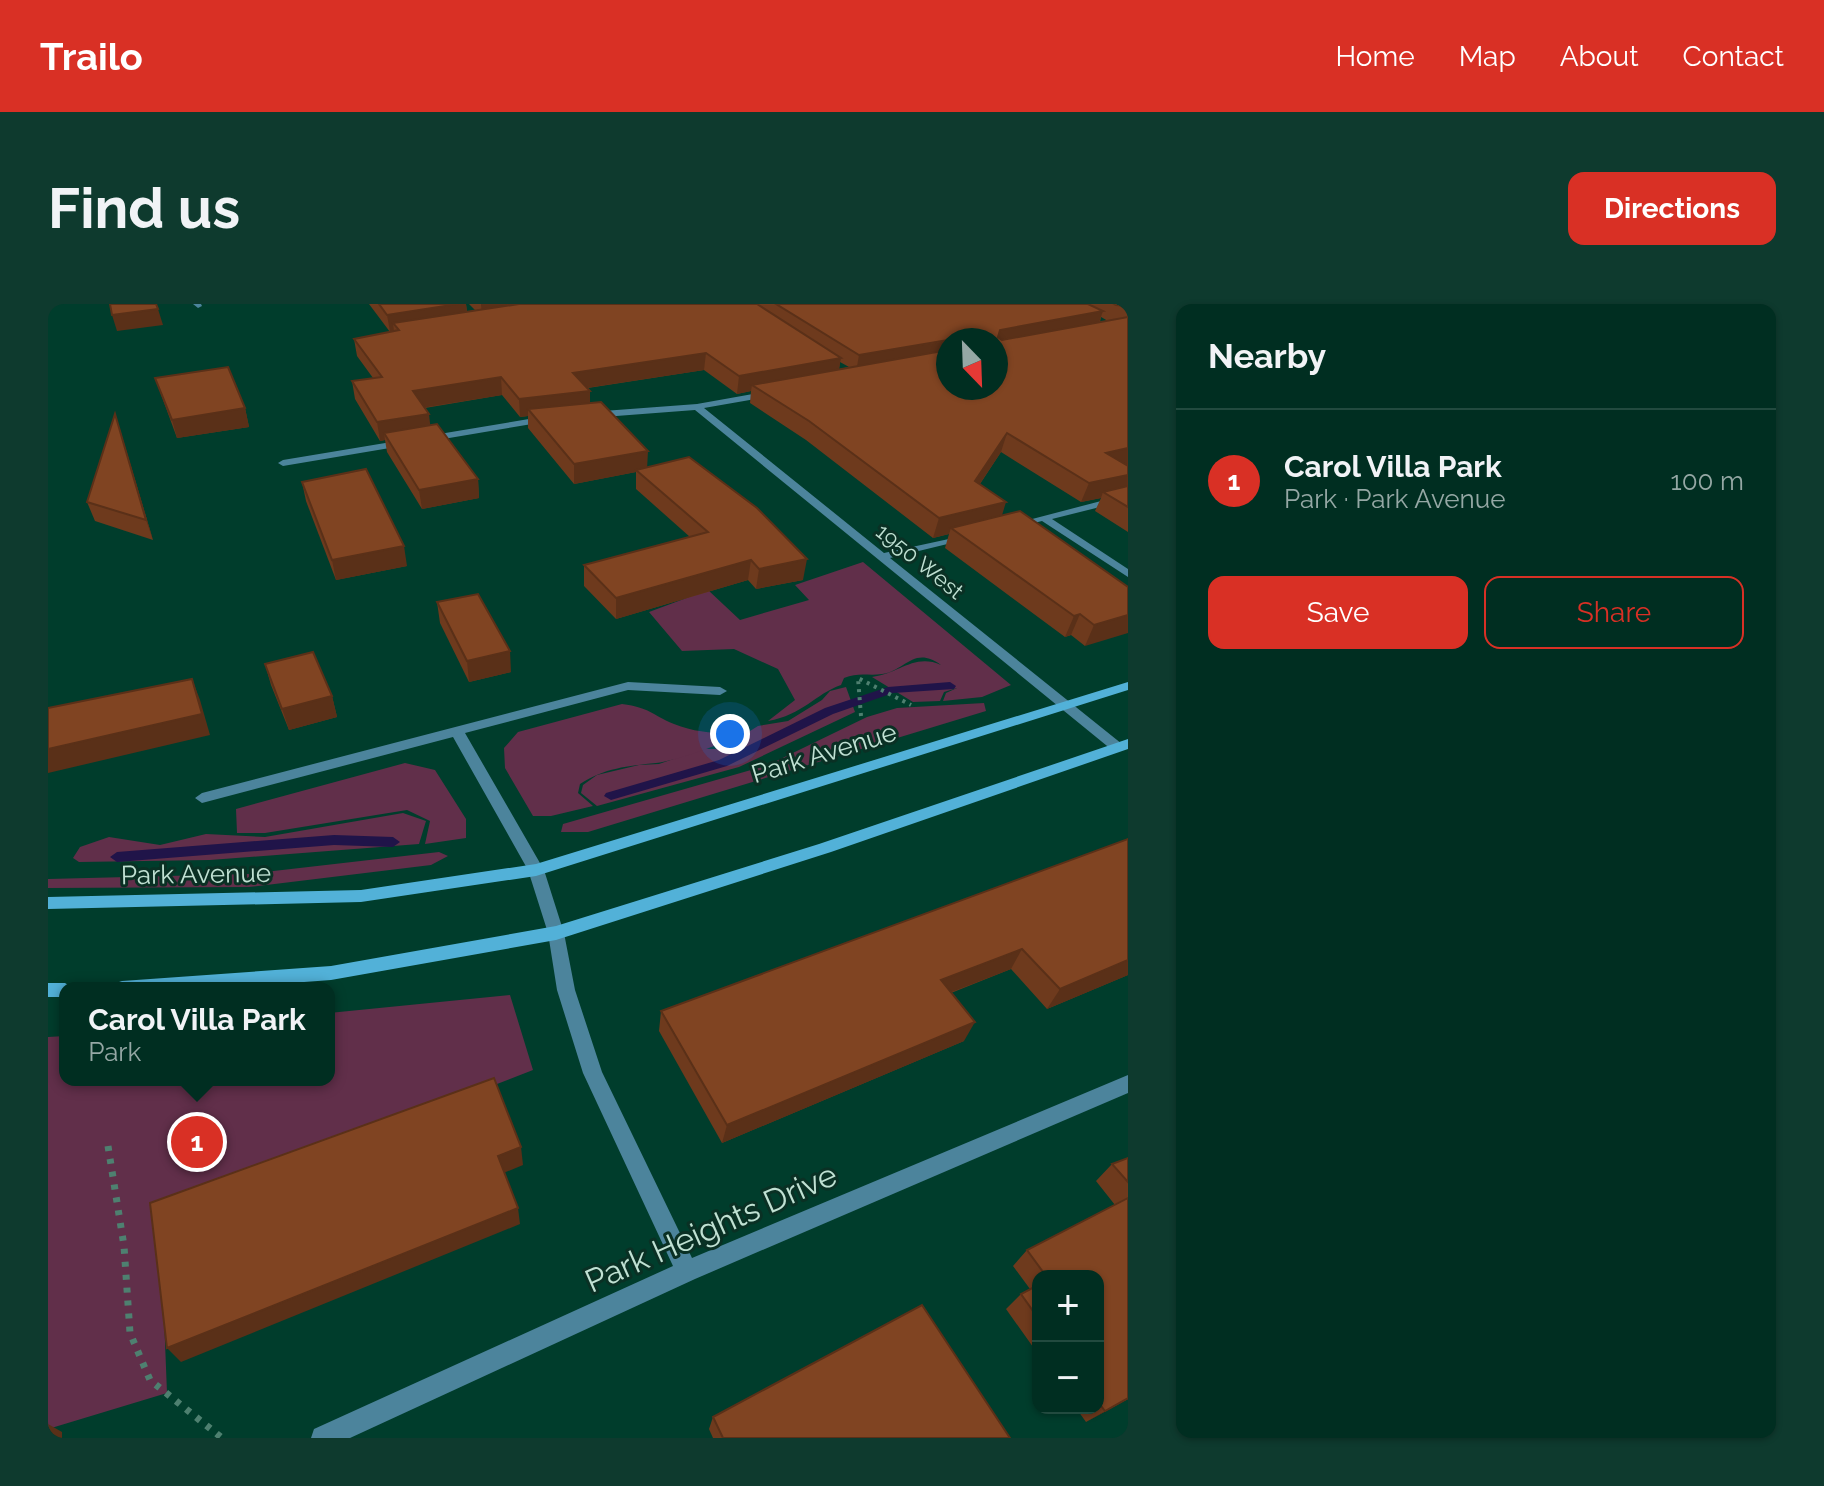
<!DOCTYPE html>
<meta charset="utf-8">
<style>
:root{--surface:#002e21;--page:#0e3a2e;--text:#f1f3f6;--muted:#95a8a5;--line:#224a3f;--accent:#d93025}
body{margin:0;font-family:Raleway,sans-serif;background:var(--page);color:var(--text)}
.controls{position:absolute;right:24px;bottom:24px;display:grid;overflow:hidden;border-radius:16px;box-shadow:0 2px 6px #0004}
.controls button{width:72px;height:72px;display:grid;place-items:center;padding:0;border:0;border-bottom:2px solid var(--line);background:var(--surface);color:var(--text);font:40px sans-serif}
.compass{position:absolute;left:888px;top:24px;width:72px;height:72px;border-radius:50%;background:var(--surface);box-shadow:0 2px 6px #0004;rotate:157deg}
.you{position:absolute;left:682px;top:430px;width:28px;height:28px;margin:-20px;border:6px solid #fff;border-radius:50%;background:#1a73e8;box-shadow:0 0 0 12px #1a73e833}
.badge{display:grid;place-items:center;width:52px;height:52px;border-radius:50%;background:var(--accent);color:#fff;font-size:26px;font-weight:700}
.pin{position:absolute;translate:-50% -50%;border:4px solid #fff;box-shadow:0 2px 8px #0006}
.popup{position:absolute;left:11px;top:678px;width:276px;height:104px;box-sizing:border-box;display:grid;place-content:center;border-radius:16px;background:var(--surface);filter:drop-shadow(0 2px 6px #0005);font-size:26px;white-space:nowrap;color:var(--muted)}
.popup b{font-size:30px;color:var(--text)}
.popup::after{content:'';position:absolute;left:50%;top:100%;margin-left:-16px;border:16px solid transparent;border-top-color:var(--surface)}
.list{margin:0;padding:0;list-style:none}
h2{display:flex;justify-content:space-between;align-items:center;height:104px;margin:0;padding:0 32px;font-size:34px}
h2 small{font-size:26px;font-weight:400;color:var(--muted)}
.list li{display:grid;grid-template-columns:52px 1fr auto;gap:24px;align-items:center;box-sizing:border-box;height:144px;padding:0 32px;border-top:2px solid var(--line)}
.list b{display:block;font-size:30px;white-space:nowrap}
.list p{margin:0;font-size:26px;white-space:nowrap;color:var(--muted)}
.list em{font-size:26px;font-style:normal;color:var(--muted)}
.actions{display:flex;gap:16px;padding:24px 32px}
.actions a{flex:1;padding:18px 0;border:2px solid var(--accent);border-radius:16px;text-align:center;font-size:28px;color:var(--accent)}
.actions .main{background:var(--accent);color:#fff}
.map{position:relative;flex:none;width:1080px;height:1134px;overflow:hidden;border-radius:16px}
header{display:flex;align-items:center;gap:48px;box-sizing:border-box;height:112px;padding:0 40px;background:var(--accent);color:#fff}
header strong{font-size:38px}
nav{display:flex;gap:44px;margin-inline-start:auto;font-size:28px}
.intro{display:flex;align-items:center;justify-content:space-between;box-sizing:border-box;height:192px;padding:0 48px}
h1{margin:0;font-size:56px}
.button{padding:20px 36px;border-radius:16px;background:var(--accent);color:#fff;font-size:28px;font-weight:700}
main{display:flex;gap:48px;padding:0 48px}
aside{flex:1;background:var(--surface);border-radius:16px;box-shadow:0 2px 6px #0004}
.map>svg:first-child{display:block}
.green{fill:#612f4a}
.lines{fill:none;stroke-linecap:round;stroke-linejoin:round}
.stream{fill:#201449;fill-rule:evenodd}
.path-far1{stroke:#4e8070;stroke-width:4;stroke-dasharray:3 5;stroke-linecap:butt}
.path{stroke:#4e8070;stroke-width:7;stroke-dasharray:5 8;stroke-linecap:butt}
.street{fill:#4c849c;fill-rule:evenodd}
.secondary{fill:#52b1d8;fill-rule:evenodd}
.wall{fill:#6e3a1d;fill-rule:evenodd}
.shaded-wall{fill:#5a3018}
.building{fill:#804422;stroke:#5a3018;stroke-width:2}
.labels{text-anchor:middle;stroke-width:6;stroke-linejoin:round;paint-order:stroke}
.far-street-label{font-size:22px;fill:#c0e1d3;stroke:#0a3024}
.street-label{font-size:26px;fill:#c0e1d3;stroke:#0a3024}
.near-street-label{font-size:32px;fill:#c0e1d3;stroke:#0a3024}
</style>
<header>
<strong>Trailo</strong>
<nav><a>Home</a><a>Map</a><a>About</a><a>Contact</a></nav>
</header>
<div class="intro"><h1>Find us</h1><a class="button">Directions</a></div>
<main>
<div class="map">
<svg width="1080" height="1134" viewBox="0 0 1080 1134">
<rect width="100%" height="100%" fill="#003d2c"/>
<!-- green -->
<g class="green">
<path d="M 815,258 L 963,381 L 934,393 L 895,397 L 898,389 L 909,384 L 896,388 L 892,397 L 865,398 L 824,373 C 851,370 866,349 893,361 C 866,341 857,367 834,370 C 820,372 810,368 796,374 L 793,381 C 767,390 755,411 720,417 L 747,396 L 730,365 L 686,345 L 634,347 L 601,308 L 660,286 L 692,316 L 761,296 L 747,281 Z"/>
<path d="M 798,383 L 807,408 L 691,463 L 549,502 L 533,489 L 535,481 L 549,471 L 591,461 L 611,460 L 654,445 L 673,445 L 710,422 L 740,417 L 774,396 L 782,387 Z"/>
<path d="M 936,399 L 938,407 L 540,528 L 513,528 L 515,520 L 720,461 L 819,413 L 849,404 Z"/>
<path d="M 574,400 C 603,404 602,410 626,420 C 649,429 670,430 695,429 C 678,439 628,457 608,459 C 580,462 556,464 532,480 L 530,489 L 545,502 L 503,512 L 485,512 L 457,464 L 456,444 L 470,428 Z"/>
<path d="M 357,459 L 387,466 L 418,515 L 418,534 L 377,540 L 382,517 L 359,506 L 217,529 L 189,529 L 188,505 Z"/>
<path d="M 355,509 L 378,517 L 371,540 L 162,556 L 31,558 L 25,554 L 32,543 L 61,533 L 112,541 L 158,530 L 217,533 Z"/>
<path d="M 391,548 L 400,552 L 383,561 L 201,583 L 0,584 L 0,575 L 200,570 Z"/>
<path d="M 462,691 L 485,766 L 112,910 L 119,1089 L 0,1125 L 0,733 L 17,732 L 17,776 L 281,776 L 281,709 Z"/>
</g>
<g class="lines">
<!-- stream -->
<g class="stream">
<path d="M 902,378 L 908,382 L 906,385 L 845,389 L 785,410 L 679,462 L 563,496 L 556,492 L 558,489 L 671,456 L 777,404 L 840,383 Z"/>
<path d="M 286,531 L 345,533 L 352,538 L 345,543 L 286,541 L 69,558 L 62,553 L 69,548 Z"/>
</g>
<!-- path-far1 -->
<path class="path-far1" d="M 813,412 L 810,374 L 863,401"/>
<!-- path -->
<path class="path" d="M 60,842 L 76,942 L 82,1029 L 102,1076 L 174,1134"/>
<!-- street -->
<g class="street">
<path d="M 145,0 L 153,0 L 154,2 L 150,4 Z"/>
<path d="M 721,87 L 724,88 L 724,92 L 656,104 L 836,249 L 924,230 L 924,234 L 842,254 L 1074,440 L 1076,443 L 1074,446 L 1064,446 L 647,106 L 542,114 L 537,111 L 542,108 L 649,100 Z"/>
<path d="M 499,112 L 504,115 L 502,117 L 235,162 L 230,159 L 235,156 Z"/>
<path d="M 1080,190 L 1080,196 L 1004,215 L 1080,265 L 1080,273 L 994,217 L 966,224 L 961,221 Z"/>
<path d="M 580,378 L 672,383 L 679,387 L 672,391 L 580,386 L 417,429 L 496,566 L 516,629 L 527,686 L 554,768 L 644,954 L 1080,771 L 1080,789 L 647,975 L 302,1134 L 263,1134 L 266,1125 L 625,962 L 535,769 L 509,686 L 500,629 L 480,566 L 405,433 L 154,499 L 147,494 L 154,489 Z"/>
</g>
<!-- secondary -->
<g class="secondary">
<path d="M 1080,378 L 1080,386 L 488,572 L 313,598 L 0,605 L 0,593 L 313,586 L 488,560 Z"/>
<path d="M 1080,435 L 1080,445 L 783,548 L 508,636 L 283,676 L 175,684 L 65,684 L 68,679 L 74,677 L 283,662 L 508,622 L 771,540 Z"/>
<path d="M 0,679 L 17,679 L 25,684 L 17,684 L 17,693 L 0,693 Z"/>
</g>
</g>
<!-- wall -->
<g class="wall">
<path d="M 321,0 L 418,0 L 419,8 L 428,7 L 421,0 L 1080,0 L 1080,228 L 1047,207 L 1053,194 L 1033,198 L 953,148 L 932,180 L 954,212 L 1080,283 L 1037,342 L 1023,331 L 1017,333 L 897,244 L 901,230 L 885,234 L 758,136 L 702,99 L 703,87 L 689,90 L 656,66 L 540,84 L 542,87 L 542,99 L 599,163 L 755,276 L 708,285 L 700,276 L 568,315 L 536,282 L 536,261 L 642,233 L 588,185 L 588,168 L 526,180 L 480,124 L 480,112 L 472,113 L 454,91 L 377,104 L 382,121 L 430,175 L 431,194 L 374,205 L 339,148 L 337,136 L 332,137 L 307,95 L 304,77 L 325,74 L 309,52 L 306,35 L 342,28 ZM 1053,13 L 1060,17 L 1052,18 ZM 900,36 L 948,36 L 900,84 ZM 792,58 L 801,63 L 791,65 Z"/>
<path d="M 107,74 L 197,104 L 201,123 L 129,134 Z"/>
<path d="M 67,110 L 73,129 L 105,236 L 47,217 L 39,198 Z"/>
<path d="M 254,178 L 359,262 L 288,276 L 258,197 Z"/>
<path d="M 389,298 L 463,368 L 421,378 L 392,319 Z"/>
<path d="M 217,360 L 284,392 L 289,413 L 241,426 L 223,381 Z"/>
<path d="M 1080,535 L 1080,671 L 999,705 L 963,665 L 903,689 L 916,737 L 674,839 L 611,727 L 613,707 Z"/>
<path d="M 1080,854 L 1080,1095 L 1038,1118 L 1028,1104 L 1050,1104 L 1050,972 L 990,972 L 990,1050 L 958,1005 L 973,990 L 982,985 L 965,962 L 979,946 L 1067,901 L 1048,877 L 1064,860 Z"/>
<path d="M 665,1113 L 962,1134 L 665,1134 L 661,1125 Z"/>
</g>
<!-- shaded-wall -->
<g class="shaded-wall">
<path d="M 408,0 L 418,0 L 420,15 L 345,19 L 346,27 L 342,28 L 339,11 Z"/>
<path d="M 433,0 L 508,0 L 434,13 Z"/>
<path d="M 110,5 L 115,21 L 69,27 L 64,11 Z"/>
<path d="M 1055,7 L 1049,24 L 948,43 L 952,26 Z"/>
<path d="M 900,37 L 900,53 L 808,68 L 811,51 Z"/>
<path d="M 658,49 L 656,66 L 525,86 L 525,69 Z"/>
<path d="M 793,54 L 790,71 L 704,81 L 703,87 L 689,90 L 691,72 Z"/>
<path d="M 453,73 L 454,91 L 367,105 L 365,87 Z"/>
<path d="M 542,87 L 542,105 L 480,105 L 480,112 L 472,113 L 471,95 Z"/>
<path d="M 197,104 L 201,123 L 129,134 L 124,116 Z"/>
<path d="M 67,110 L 73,129 L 105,236 L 98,216 Z"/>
<path d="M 381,110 L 383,128 L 336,129 L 337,136 L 332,137 L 329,118 Z"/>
<path d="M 959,129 L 953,148 L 921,196 L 927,177 Z"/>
<path d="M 1080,144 L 1080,161 L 1058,149 Z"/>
<path d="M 600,147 L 599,166 L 588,166 L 588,168 L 526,180 L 526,160 Z"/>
<path d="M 1080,171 L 1080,188 L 1055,188 L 1053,194 L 1033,198 L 1041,179 Z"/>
<path d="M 430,175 L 431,194 L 374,205 L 371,186 Z"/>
<path d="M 958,198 L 952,218 L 903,224 L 901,230 L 885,234 L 891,214 Z"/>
<path d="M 356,242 L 359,262 L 288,276 L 284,256 Z"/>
<path d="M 759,255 L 755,276 L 708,285 L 711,265 Z"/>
<path d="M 703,256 L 700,276 L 568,315 L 568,294 Z"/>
<path d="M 1032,310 L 1023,331 L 1017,333 L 1026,312 Z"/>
<path d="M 1080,311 L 1080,329 L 1037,342 L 1046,321 Z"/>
<path d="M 462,347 L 463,368 L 421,378 L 419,357 Z"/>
<path d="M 144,375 L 152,396 L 162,431 L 0,469 L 0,445 Z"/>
<path d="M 284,392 L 289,413 L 241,426 L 234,405 Z"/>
<path d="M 974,645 L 963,665 L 883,696 L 893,676 Z"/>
<path d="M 1080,656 L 1080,671 L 999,705 L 1012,685 Z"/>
<path d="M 927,718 L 916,737 L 674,839 L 679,821 Z"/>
<path d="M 473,843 L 475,861 L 453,870 L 450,852 Z"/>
<path d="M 470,904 L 472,920 L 133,1058 L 119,1044 Z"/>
<path d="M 1080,1094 L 1080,1095 L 1038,1118 L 1057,1107 Z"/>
<path d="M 0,1120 L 14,1128 L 14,1134 L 0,1134 Z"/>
</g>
<!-- building -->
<g class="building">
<path d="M 62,0 L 108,0 L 110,5 L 64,11 Z"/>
<path d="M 331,0 L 410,0 L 339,11 Z"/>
<path d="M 471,0 L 709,0 L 793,54 L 691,72 L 658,49 L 525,69 L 542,87 L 471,95 L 453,73 L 365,87 L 381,110 L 329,118 L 304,77 L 334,73 L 306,35 L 351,26 L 345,19 Z"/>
<path d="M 728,0 L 1040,0 L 1055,7 L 952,26 L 950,33 L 954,36 L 1080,13 L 1080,144 L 1058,149 L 1080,162 L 1080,171 L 1041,179 L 959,129 L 927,177 L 958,198 L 891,214 L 761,117 L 704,81 L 900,46 L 900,84 L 948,84 L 948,36 L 900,36 L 811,51 Z"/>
<path d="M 1066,0 L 1080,0 L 1080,2 L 1068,1 Z"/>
<path d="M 180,63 L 197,104 L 124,116 L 107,74 Z"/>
<path d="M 553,98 L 600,147 L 526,160 L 480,105 Z"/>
<path d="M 67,110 L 98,216 L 39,198 Z"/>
<path d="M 389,120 L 430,175 L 371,186 L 336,129 Z"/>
<path d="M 641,153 L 709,204 L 759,255 L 711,265 L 703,256 L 568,294 L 536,261 L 660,228 L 588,166 Z"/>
<path d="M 318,165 L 356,242 L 284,256 L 254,178 Z"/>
<path d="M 1080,182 L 1080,203 L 1055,188 Z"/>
<path d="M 972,207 L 1080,283 L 1080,311 L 1046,321 L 1032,310 L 1026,312 L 903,224 Z"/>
<path d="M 430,290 L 462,347 L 419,357 L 389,298 Z"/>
<path d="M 265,348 L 284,392 L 234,405 L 217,360 Z"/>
<path d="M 144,375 L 154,410 L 0,445 L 0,404 Z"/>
<path d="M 1080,535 L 1080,656 L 1012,685 L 974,645 L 893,676 L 927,718 L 679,821 L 613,707 Z"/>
<path d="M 446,774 L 473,843 L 450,852 L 470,904 L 119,1044 L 102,899 Z"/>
<path d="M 1080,854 L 1080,878 L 1064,860 Z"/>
<path d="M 1080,894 L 1080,1094 L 1057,1107 L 1050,1098 L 1050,972 L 998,972 L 979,946 Z"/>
<path d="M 990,981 L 990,1014 L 973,990 Z"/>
<path d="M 874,1001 L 962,1134 L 675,1134 L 665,1113 Z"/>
</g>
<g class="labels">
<!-- far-street labels -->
<g class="far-street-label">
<text transform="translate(872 257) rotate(39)" y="8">1950 West</text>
</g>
<!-- street labels -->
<g class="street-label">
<text transform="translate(776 449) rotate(-17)" y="9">Park Avenue</text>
<text transform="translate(148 570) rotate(-1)" y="9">Park Avenue</text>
</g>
<!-- near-street labels -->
<g class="near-street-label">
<text transform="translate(663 924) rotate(-24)" y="11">Park Heights Drive</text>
</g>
</g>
</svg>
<div class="controls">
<button>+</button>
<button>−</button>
</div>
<svg class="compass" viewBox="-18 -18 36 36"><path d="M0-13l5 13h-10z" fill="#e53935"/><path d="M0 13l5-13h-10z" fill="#95a8a5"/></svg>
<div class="you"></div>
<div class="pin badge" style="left:149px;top:838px">1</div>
<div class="popup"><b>Carol Villa Park</b>Park</div>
</div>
<aside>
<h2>Nearby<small></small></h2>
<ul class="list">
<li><span class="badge">1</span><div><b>Carol Villa Park</b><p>Park · Park Avenue</p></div><em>100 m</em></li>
</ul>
<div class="actions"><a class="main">Save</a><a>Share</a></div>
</aside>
</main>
